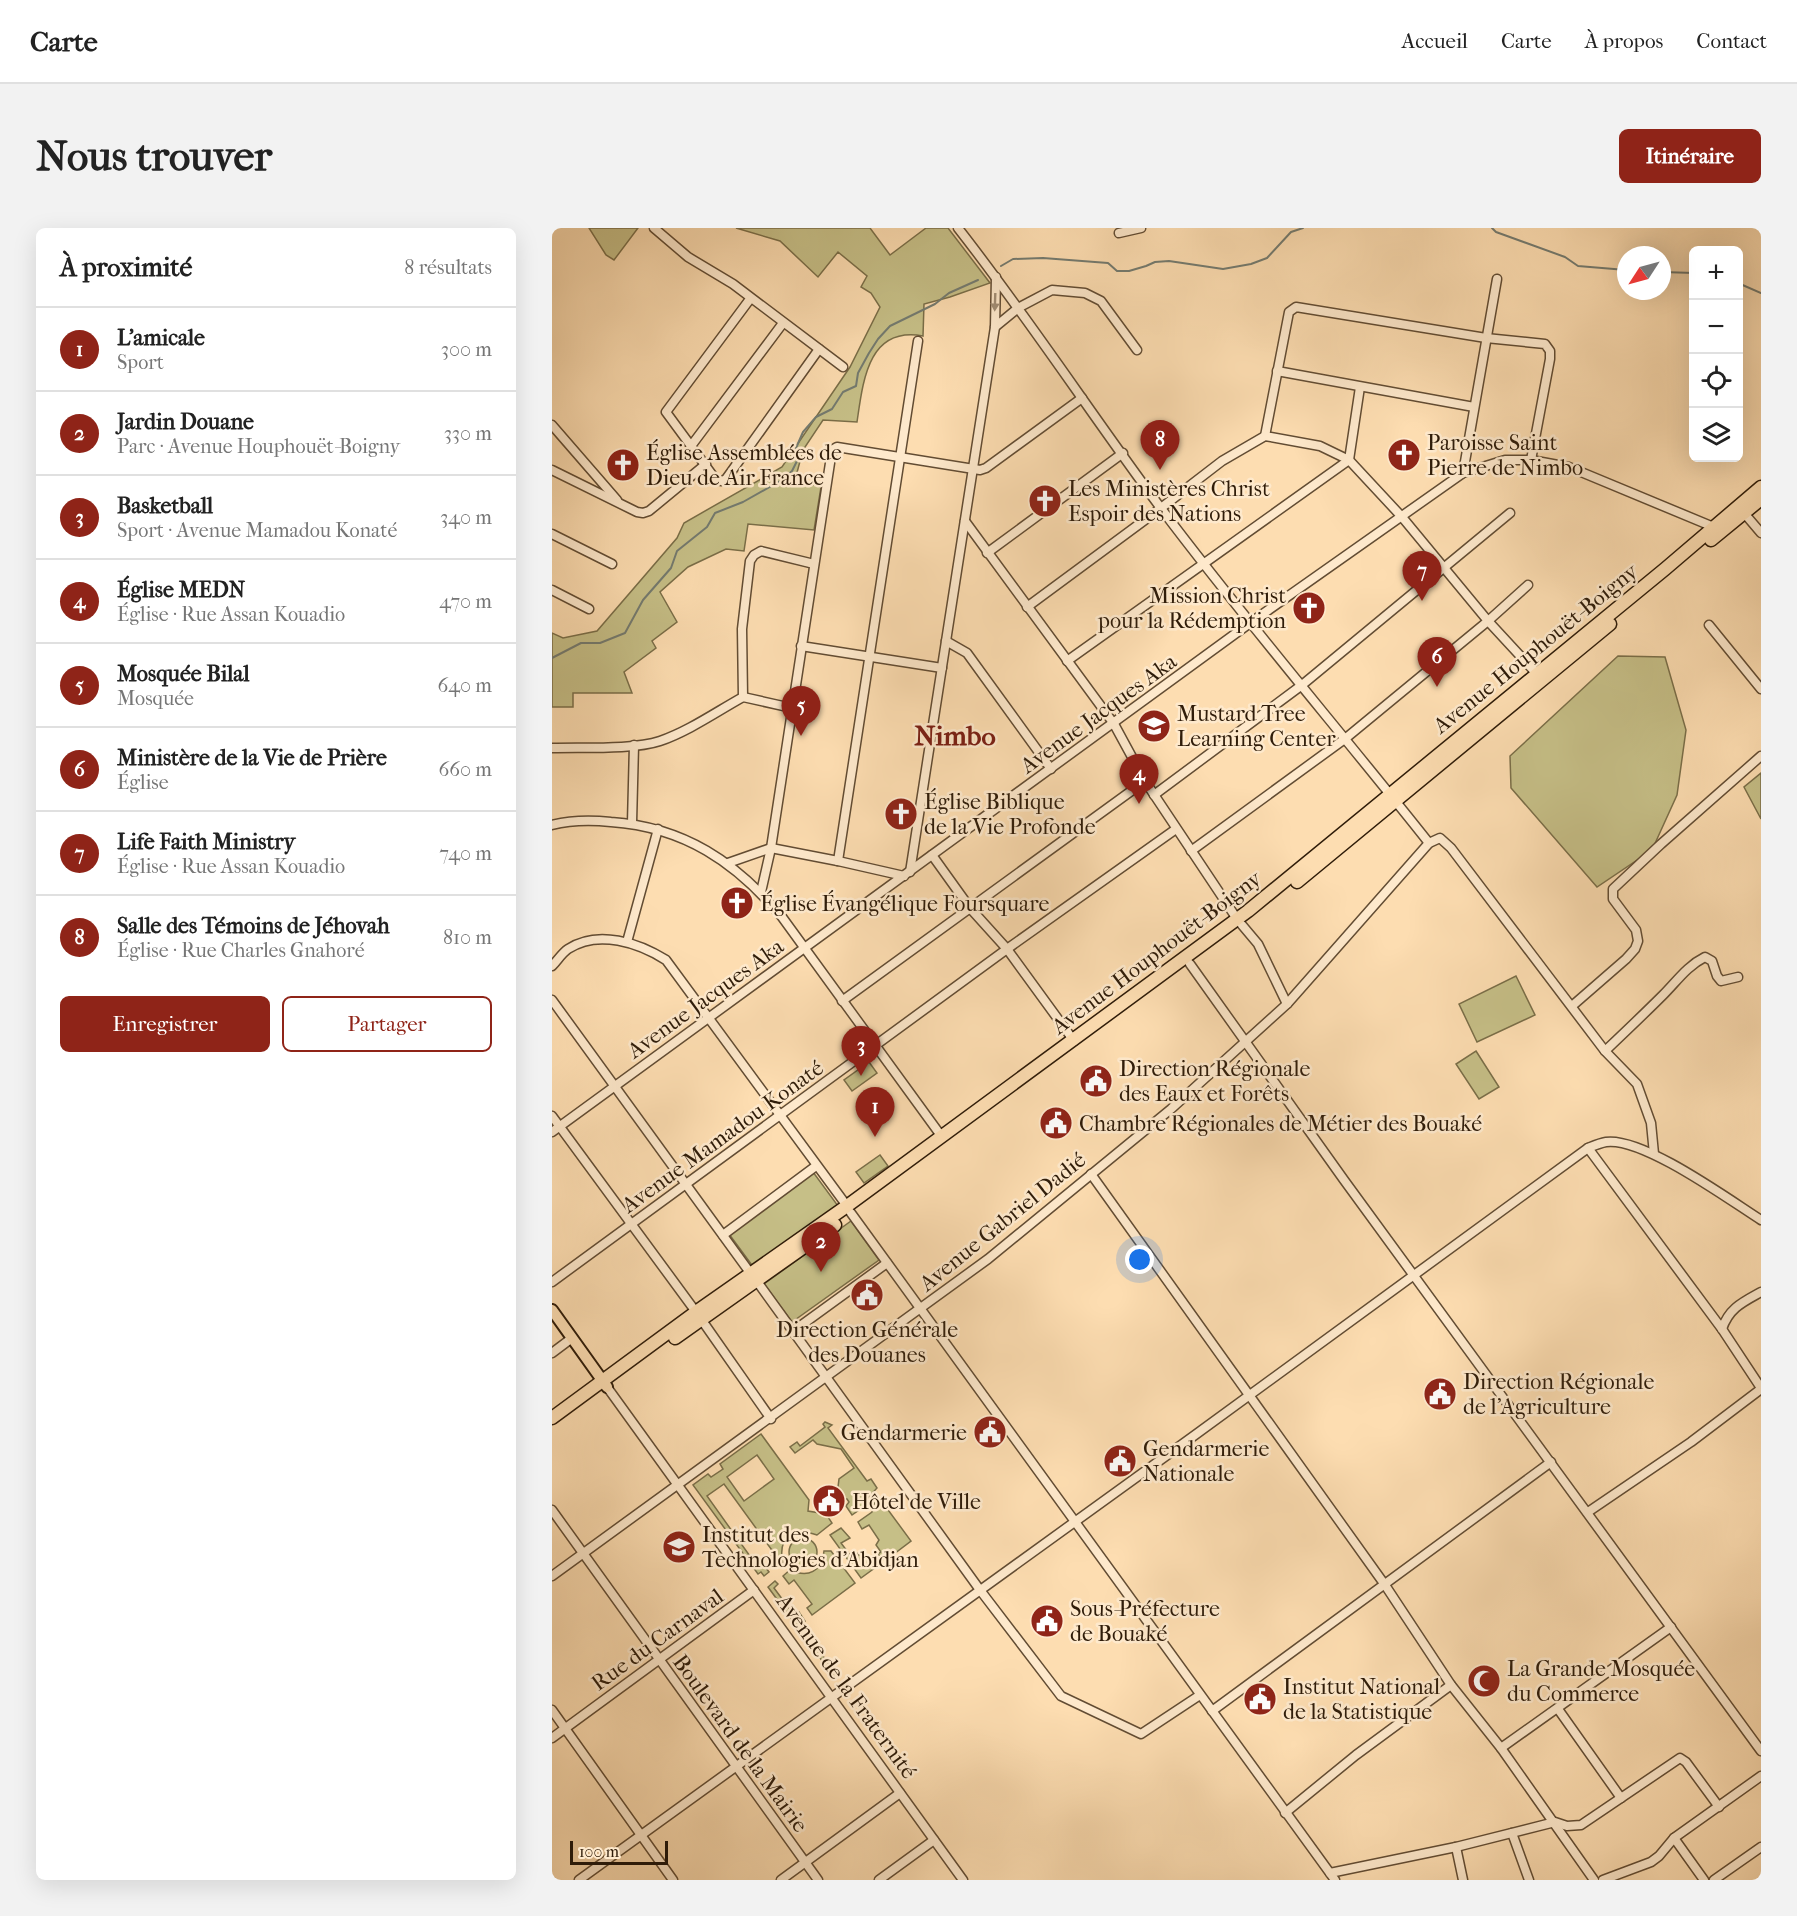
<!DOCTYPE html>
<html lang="fr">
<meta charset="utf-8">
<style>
:root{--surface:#fff;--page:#f2f2f2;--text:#222;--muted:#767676;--line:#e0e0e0;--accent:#8f2418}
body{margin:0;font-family:"IM FELL French Canon",serif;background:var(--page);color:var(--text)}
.controls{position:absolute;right:18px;top:18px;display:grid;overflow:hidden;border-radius:9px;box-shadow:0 6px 24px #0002}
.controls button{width:54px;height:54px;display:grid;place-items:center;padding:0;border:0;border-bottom:2px solid var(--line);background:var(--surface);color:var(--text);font:30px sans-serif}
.compass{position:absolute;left:1065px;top:18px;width:54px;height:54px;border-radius:50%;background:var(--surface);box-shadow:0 6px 24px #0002;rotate:234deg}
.scale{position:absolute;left:18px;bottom:15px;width:98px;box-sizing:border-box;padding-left:6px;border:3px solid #2f1c09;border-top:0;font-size:16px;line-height:21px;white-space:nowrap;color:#2f1c09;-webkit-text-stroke:4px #fee9cc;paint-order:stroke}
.you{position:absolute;left:588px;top:1032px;width:21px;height:21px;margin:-15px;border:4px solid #fff;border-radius:50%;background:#1a73e8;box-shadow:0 0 0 9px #1a73e833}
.badge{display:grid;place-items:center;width:39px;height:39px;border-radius:50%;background:var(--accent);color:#fff;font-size:20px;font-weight:700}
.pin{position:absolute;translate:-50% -50px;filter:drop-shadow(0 2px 3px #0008)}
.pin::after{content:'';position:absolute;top:32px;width:21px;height:18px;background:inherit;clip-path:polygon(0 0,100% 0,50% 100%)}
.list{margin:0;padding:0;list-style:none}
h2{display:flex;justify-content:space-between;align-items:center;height:78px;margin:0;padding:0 24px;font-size:26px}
h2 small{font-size:20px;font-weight:400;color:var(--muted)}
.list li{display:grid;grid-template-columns:39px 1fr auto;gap:18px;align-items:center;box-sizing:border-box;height:84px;padding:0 24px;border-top:2px solid var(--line)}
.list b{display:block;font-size:22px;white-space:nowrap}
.list p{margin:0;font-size:20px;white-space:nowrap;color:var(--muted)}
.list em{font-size:20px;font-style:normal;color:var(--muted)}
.actions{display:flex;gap:12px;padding:18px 24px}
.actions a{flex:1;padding:14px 0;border:2px solid var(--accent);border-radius:9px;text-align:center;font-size:21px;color:var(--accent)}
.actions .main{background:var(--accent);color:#fff}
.icon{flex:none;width:33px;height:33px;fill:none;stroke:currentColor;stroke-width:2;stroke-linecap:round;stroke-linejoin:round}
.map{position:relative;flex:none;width:1209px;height:1652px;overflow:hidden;border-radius:9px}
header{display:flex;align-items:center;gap:36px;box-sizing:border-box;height:84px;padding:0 30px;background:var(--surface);border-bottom:2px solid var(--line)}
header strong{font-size:28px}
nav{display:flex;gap:33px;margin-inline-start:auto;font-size:21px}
.intro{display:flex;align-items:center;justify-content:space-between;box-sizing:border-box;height:144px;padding:0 36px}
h1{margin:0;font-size:42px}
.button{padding:15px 27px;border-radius:9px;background:var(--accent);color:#fff;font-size:21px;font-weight:700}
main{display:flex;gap:36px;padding:0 36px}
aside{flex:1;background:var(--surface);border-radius:9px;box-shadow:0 6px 24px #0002}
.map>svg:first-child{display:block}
.green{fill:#c6bf87;stroke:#7a6e48;stroke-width:1.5;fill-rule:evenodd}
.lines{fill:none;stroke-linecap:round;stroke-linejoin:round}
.stream{stroke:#747b70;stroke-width:2}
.minor-casing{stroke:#624c33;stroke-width:11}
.major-casing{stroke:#2f1c09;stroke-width:14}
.highway-casing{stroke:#2f1c09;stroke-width:15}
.minor{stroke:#fee9cc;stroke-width:8}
.major{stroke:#fdddb1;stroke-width:10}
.highway{stroke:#fdddb1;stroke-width:12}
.oneway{fill:#a18d74}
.labels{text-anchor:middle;stroke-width:5;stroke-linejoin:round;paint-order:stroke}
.poi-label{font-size:22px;fill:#2f1c09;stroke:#fee9cc;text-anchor:start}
.street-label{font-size:22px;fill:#2f1c09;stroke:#fee9cc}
.district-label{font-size:28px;font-weight:bold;fill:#7a1f14;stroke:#fee9cc}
</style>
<header>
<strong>Carte</strong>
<nav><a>Accueil</a><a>Carte</a><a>À propos</a><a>Contact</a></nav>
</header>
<div class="intro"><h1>Nous trouver</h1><a class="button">Itinéraire</a></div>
<main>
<aside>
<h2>À proximité<small>8 résultats</small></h2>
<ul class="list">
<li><span class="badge">1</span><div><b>L'amicale</b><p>Sport</p></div><em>300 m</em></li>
<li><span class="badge">2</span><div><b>Jardin Douane</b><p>Parc · Avenue Houphouët-Boigny</p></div><em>330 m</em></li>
<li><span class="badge">3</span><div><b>Basketball</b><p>Sport · Avenue Mamadou Konaté</p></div><em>340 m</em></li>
<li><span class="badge">4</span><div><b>Église MEDN</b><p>Église · Rue Assan Kouadio</p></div><em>470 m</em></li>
<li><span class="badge">5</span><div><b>Mosquée Bilal</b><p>Mosquée</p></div><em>640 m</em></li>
<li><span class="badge">6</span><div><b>Ministère de la Vie de Prière</b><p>Église</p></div><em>660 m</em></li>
<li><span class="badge">7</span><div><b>Life Faith Ministry</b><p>Église · Rue Assan Kouadio</p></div><em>740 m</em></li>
<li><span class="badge">8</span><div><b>Salle des Témoins de Jéhovah</b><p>Église · Rue Charles Gnahoré</p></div><em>810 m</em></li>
</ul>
<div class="actions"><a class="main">Enregistrer</a><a>Partager</a></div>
</aside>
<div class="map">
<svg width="1209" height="1652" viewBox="0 0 1209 1652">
<rect width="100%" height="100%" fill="#fdddb1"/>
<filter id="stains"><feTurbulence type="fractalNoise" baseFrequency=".00333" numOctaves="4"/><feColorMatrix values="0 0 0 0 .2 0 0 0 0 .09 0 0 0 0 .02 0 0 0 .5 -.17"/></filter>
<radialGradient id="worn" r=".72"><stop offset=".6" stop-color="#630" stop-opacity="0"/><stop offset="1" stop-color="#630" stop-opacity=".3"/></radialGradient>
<!-- green -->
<g class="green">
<path d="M 37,0 L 86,0 L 62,32 L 54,27 Z"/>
<path d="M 184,0 L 318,0 L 338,27 L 374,0 L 396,0 L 438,55 L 398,69 L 372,76 L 371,108 C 316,98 311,153 305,194 L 271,192 L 251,222 L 243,252 L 269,259 L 262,302 L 196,296 L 192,323 L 174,321 L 136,339 L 108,364 L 125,394 L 100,413 L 104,420 L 72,444 L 80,465 L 21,465 L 21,479 L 0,479 L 0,405 L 11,410 L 45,403 L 125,310 L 132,295 L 230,239 L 298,139 L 328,79 L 319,65 L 309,59 L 315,48 L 286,24 L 266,49 L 228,13 Z"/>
<path d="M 1066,428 L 1113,429 L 1134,502 L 1125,567 L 1100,622 L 1045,659 L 959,560 L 958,528 Z"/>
<path d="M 1209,545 L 1209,591 L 1192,559 Z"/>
<path d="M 964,748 L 983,787 L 925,814 L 907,776 Z"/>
<path d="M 924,823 L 947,859 L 927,871 L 904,836 Z"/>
<path d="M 317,834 L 325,845 L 300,863 L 292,852 Z"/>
<path d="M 328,927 L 336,938 L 312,955 L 304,944 Z"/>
<path d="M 261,944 L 289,982 L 205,1044 L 177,1006 Z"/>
<path d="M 299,993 L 327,1032 L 240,1094 L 212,1056 Z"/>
<path d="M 273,1194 L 280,1197 L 276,1200 L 315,1253 L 319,1251 L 325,1260 L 314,1272 L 314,1277 L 300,1287 L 294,1278 L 297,1274 L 295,1271 L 285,1270 L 282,1266 L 286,1259 L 287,1251 L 302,1240 L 289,1221 L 265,1216 L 261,1212 L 243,1225 L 238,1219 L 245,1214 L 248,1218 L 273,1199 L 271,1196 Z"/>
<path d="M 209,1206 L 257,1272 L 256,1283 L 274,1286 L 280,1295 L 265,1307 C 242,1299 225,1308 231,1335 L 225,1339 L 218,1329 L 222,1325 L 172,1256 L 155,1268 L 205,1338 L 210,1335 L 217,1344 L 212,1348 L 209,1344 L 206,1346 L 141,1257 L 156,1246 L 159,1249 L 171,1241 L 168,1236 ZM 205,1227 L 222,1251 L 192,1273 L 175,1249 Z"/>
<path d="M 328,1271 L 359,1313 L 334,1332 L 330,1331 L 326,1326 L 329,1324 L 324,1317 L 327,1312 L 317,1297 L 310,1301 L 306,1294 L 320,1284 L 323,1274 Z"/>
<path d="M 289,1300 L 298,1310 L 289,1315 L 298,1327 L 301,1328 L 305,1325 L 307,1327 L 311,1325 L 325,1335 L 324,1339 L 309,1350 L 278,1307 Z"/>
<circle cx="251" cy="1324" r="14"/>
<path d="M 272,1323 L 279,1323 L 303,1355 L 260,1387 L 255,1380 L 260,1376 L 242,1352 L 237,1356 L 231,1348 L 238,1342 C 256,1350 270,1344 272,1323 Z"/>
<path d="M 223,1353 L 226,1356 L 222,1360 L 242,1387 L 247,1384 L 253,1393 L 248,1397 L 285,1447 L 282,1449 L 216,1359 Z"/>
</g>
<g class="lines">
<!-- stream -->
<g class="stream">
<path d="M 940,0 L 944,4 L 1013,29 L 1026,38 L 1074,42"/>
<path d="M 449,38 L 461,31 L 491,30 L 556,35 L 565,43 L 577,43 L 594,38 L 603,34 L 617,33 L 671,41 L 699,36 L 715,30 L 739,4 L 751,0"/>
<path d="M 1110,44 L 1142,45"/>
<path d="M 1186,55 L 1209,65"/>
<path d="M 0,430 L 29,415 L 48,415 L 73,405 L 91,372 L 119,340 L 125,323 L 155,299 L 163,285 L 191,274 L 230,252 L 240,243 L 245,233 L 244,220 L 251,204 L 264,189 L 280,181 L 291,164 L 304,158 L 306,145 L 317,125 L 326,111 L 338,98 L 383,76 L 397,65 L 426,52"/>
</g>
<defs>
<g id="minor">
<path d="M 102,0 L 136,29 L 181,56 L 291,139"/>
<path d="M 406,0 C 478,92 541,189 611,283 C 696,396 789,504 877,615"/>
<path d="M 567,5 L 589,0"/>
<path d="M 198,71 L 114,184 L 164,252 L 170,253 L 174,251 L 267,121"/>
<path d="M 443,99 L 466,80 L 500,62 L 533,65 L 549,73 L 585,122"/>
<path d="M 725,143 L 922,179"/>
<path d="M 0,197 L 65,272"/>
<path d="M 713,208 L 737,84 L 744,79 L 934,110 L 993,116 L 998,123 L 998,131 L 979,232"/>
<path d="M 139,218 L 231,95"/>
<path d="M 0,242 L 85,284 L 91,285 L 97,283 L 154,236"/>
<path d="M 911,245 L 945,51"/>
<path d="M 1192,285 L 1209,305"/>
<path d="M 413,293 L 562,496 L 593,553 L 685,691"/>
<path d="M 0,306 L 60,336"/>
<path d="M 435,325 L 571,225"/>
<path d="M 0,362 L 37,381"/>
<path d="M 475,379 L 609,280 L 670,233 L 713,208 L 768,218 L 797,232 L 850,289 L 936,393 L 984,445"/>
<path d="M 1157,397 L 1209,461"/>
<path d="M 394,413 L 415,425 L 499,541"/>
<path d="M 249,418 L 390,440"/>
<path d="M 515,433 L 797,232 L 808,159"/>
<path d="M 191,469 L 190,401 L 198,333 L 202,327 L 209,323 L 262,336"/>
<path d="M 0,520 C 29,519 81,522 108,513 C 137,503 164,484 191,469 L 240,480"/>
<path d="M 602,567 L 750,457 L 958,285"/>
<path d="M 80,595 L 82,517"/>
<path d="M 0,597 C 19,592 40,592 59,594 C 132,599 184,634 230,689 L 390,909"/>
<path d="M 639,623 L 794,510 L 936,393 L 976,357"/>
<path d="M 380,627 L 418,680 L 455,721 L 522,813"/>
<path d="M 286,633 L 366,113"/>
<path d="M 176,635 L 219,620 L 286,633 L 352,648"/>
<path d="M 358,644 L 443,99 L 444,49"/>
<path d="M 209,664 L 219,620 L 280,222 L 285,219 L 428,242 L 434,240 L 530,170"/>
<path d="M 690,697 L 706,716 L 735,776"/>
<path d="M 75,714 L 106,601"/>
<path d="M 638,736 L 792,952 L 1209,1523"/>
<path d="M 0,738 C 5,733 10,725 16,721 C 46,701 87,715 114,732 L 295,978"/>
<path d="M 0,772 L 199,1046"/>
<path d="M 290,773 L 593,553"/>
<path d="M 1020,778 L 1074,731 L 1083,721 L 1086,713 L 1084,702 L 1061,671 L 1061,661 L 1109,616 L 1209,528"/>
<path d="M 1053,823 C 1072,805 1092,786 1111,767 C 1125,753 1135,738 1153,729 L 1160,733 L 1165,748 L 1169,753 L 1186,749"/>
<path d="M 0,888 L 144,1084"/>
<path d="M 0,904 L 698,395 L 911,245 L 953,232 L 979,232 L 1017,239 L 1164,300"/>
<path d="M 1036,920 L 1170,1101 L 1209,1160"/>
<path d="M 539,946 L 833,1357 L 899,1457 L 949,1520 L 1042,1652"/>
<path d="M 299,985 L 783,1652"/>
<path d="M 171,1007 L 264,938"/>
<path d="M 204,1052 L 428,1362 L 509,1468 L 589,1506 L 648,1467"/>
<path d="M 0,1054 L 455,721 L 624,601"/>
<path d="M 149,1091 L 219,1191"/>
<path d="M 1170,1101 C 1177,1080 1191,1074 1209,1064"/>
<path d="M 240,1104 L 335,1035"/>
<path d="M 0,1125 L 20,1110"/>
<path d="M 55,1159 L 411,1652"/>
<path d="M 0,1282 L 266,1652"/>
<path d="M 1036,1284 L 1139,1214 L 1209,1161"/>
<path d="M 0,1348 L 436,1031 L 619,881 L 735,776 L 877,615 L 888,610 L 899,620 L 1053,823 L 1085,856 L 1099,895 L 1102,926"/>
<path d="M 1006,1481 L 1069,1570"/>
<path d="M 0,1482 L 121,1652"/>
<path d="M 660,1483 L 999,1234"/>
<path d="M 0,1510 L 202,1362"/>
<path d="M 949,1520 L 1119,1399"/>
<path d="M 733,1585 L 804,1527 L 899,1457"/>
<path d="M 960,1605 L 977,1652"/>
<path d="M 1122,1610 L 1152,1652"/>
<path d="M 904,1619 L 911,1652"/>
<path d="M 778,1645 L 904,1619 L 1003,1594 L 1015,1598 L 1029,1597 L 1128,1530 L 1134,1534 L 1167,1579"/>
<path d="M 27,1652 L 643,1207 L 1036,920 C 1041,918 1048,915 1054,914 C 1091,909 1176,971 1209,992"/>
<path d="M 229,1652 L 348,1565"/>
<path d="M 327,1652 L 382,1612"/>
<path d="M 1051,1652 L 1099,1634 L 1107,1628 L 1122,1610 L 1209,1548"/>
<path d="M 1162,1652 L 1209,1619"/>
</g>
<path id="major" d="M 0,1082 L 55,1159"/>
<g id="highway">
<path d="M 1159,312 L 1209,271"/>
<path d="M 745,654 L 1058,396"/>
<path d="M 123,1110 L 283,997"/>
<path d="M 0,1190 L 144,1084 L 295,978 L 696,683 L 1113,341 L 1209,259"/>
</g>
</defs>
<!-- minor casing -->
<use href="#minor" class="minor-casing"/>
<!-- major casing -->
<use href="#major" class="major-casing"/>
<!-- highway casing -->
<use href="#highway" class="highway-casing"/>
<!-- minor -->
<use href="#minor" class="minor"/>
<!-- major -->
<use href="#major" class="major"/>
<!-- highway -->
<use href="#highway" class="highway"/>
</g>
<!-- one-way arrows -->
<defs><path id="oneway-solid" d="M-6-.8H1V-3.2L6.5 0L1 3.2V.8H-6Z" transform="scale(1.5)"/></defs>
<use class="oneway" href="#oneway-solid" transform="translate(443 74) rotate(92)"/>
<!-- icons -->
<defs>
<symbol id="church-disc" viewBox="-11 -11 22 22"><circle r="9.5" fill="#8f2418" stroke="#fee9cc"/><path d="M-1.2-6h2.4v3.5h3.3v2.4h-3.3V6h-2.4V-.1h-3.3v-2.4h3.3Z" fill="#fff"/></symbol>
<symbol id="university-disc" viewBox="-11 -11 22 22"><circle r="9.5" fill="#8f2418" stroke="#fee9cc"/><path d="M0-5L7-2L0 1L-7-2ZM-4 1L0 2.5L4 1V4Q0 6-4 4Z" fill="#fff"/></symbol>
<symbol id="civic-disc" viewBox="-11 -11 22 22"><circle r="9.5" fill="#8f2418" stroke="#fee9cc"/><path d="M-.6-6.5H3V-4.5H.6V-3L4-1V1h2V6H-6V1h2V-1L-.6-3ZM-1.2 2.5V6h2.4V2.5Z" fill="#fff"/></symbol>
<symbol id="mosque-disc" viewBox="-11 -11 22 22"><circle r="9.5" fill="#8f2418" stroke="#fee9cc"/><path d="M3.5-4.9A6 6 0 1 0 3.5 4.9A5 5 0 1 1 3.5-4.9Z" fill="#fff"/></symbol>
</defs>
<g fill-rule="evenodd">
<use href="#church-disc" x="833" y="208" width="38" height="38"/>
<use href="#church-disc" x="52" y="218" width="38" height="38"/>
<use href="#church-disc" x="474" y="254" width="38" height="38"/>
<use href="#church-disc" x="738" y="361" width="38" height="38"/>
<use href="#university-disc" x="583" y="479" width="38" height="38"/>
<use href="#church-disc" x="330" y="567" width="38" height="38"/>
<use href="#church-disc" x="166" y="656" width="38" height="38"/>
<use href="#civic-disc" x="525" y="834" width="38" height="38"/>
<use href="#civic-disc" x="485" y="876" width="38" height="38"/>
<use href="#civic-disc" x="296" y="1048" width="38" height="38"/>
<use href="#civic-disc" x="869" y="1147" width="38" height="38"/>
<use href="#civic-disc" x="419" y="1185" width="38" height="38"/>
<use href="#civic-disc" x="549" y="1214" width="38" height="38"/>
<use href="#civic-disc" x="258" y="1254" width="38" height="38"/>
<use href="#university-disc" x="108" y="1300" width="38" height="38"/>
<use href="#civic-disc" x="476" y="1374" width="38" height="38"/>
<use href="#mosque-disc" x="913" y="1434" width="38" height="38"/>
<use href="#civic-disc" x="689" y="1452" width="38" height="38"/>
</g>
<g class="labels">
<!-- poi labels -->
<g class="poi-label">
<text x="875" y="222">Paroisse Saint<tspan x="875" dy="25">Pierre de Nimbo</tspan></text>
<text x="94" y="232">Église Assemblées de<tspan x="94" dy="25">Dieu de Air France</tspan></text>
<text x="516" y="268">Les Ministères Christ<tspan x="516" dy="25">Espoir des Nations</tspan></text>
<text x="734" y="375" text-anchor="end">Mission Christ<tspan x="734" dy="25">pour la Rédemption</tspan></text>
<text x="625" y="493">Mustard Tree<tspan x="625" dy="25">Learning Center</tspan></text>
<text x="372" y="581">Église Biblique<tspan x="372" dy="25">de la Vie Profonde</tspan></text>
<text x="208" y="683">Église Évangélique Foursquare</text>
<text x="567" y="848">Direction Régionale<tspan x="567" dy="25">des Eaux et Forêts</tspan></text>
<text x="527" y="903">Chambre Régionales de Métier des Bouaké</text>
<text x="315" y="1109" text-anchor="middle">Direction Générale<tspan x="315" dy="25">des Douanes</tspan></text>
<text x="911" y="1161">Direction Régionale<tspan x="911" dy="25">de l'Agriculture</tspan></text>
<text x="415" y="1212" text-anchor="end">Gendarmerie</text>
<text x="591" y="1228">Gendarmerie<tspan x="591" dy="25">Nationale</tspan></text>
<text x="300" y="1281">Hôtel de Ville</text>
<text x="150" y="1314">Institut des<tspan x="150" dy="25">Technologies d'Abidjan</tspan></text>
<text x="518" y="1388">Sous-Préfecture<tspan x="518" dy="25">de Bouaké</tspan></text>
<text x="955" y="1448">La Grande Mosquée<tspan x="955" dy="25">du Commerce</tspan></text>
<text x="731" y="1466">Institut National<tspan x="731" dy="25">de la Statistique</tspan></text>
</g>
<!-- street labels -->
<g class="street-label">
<text transform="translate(983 420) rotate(-39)" y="8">Avenue Houphouët-Boigny</text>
<text transform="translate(546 485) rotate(-36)" y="8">Avenue Jacques Aka</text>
<text transform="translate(604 724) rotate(-37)" y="8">Avenue Houphouët-Boigny</text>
<text transform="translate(153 770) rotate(-36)" y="8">Avenue Jacques Aka</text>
<text transform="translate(170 908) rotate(-36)" y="8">Avenue Mamadou Konaté</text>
<text transform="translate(450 993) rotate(-39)" y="8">Avenue Gabriel Dadié</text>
<text transform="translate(105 1411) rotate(-36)" y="8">Rue du Carnaval</text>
<text transform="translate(295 1458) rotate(54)" y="8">Avenue de la Fraternité</text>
<text transform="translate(189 1515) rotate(54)" y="8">Boulevard de la Mairie</text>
</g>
<!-- district labels -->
<g class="district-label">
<text x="403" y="517">Nimbo</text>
</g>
</g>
<rect width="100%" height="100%" filter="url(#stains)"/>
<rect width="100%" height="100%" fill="url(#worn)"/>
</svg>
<div class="controls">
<button>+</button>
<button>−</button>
<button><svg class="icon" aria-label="locate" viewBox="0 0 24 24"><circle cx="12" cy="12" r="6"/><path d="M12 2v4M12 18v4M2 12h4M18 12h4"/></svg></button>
<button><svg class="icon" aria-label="layers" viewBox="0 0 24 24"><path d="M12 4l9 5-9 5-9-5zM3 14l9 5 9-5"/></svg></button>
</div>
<svg class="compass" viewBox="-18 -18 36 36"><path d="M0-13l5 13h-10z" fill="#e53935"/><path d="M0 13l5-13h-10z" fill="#767676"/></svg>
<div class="scale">100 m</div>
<div class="you"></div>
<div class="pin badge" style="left:323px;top:909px">1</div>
<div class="pin badge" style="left:269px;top:1044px">2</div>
<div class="pin badge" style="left:309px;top:848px">3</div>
<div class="pin badge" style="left:587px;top:576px">4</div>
<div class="pin badge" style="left:249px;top:508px">5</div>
<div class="pin badge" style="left:885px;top:459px">6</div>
<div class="pin badge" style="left:870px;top:373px">7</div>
<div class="pin badge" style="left:608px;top:242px">8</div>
</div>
</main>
